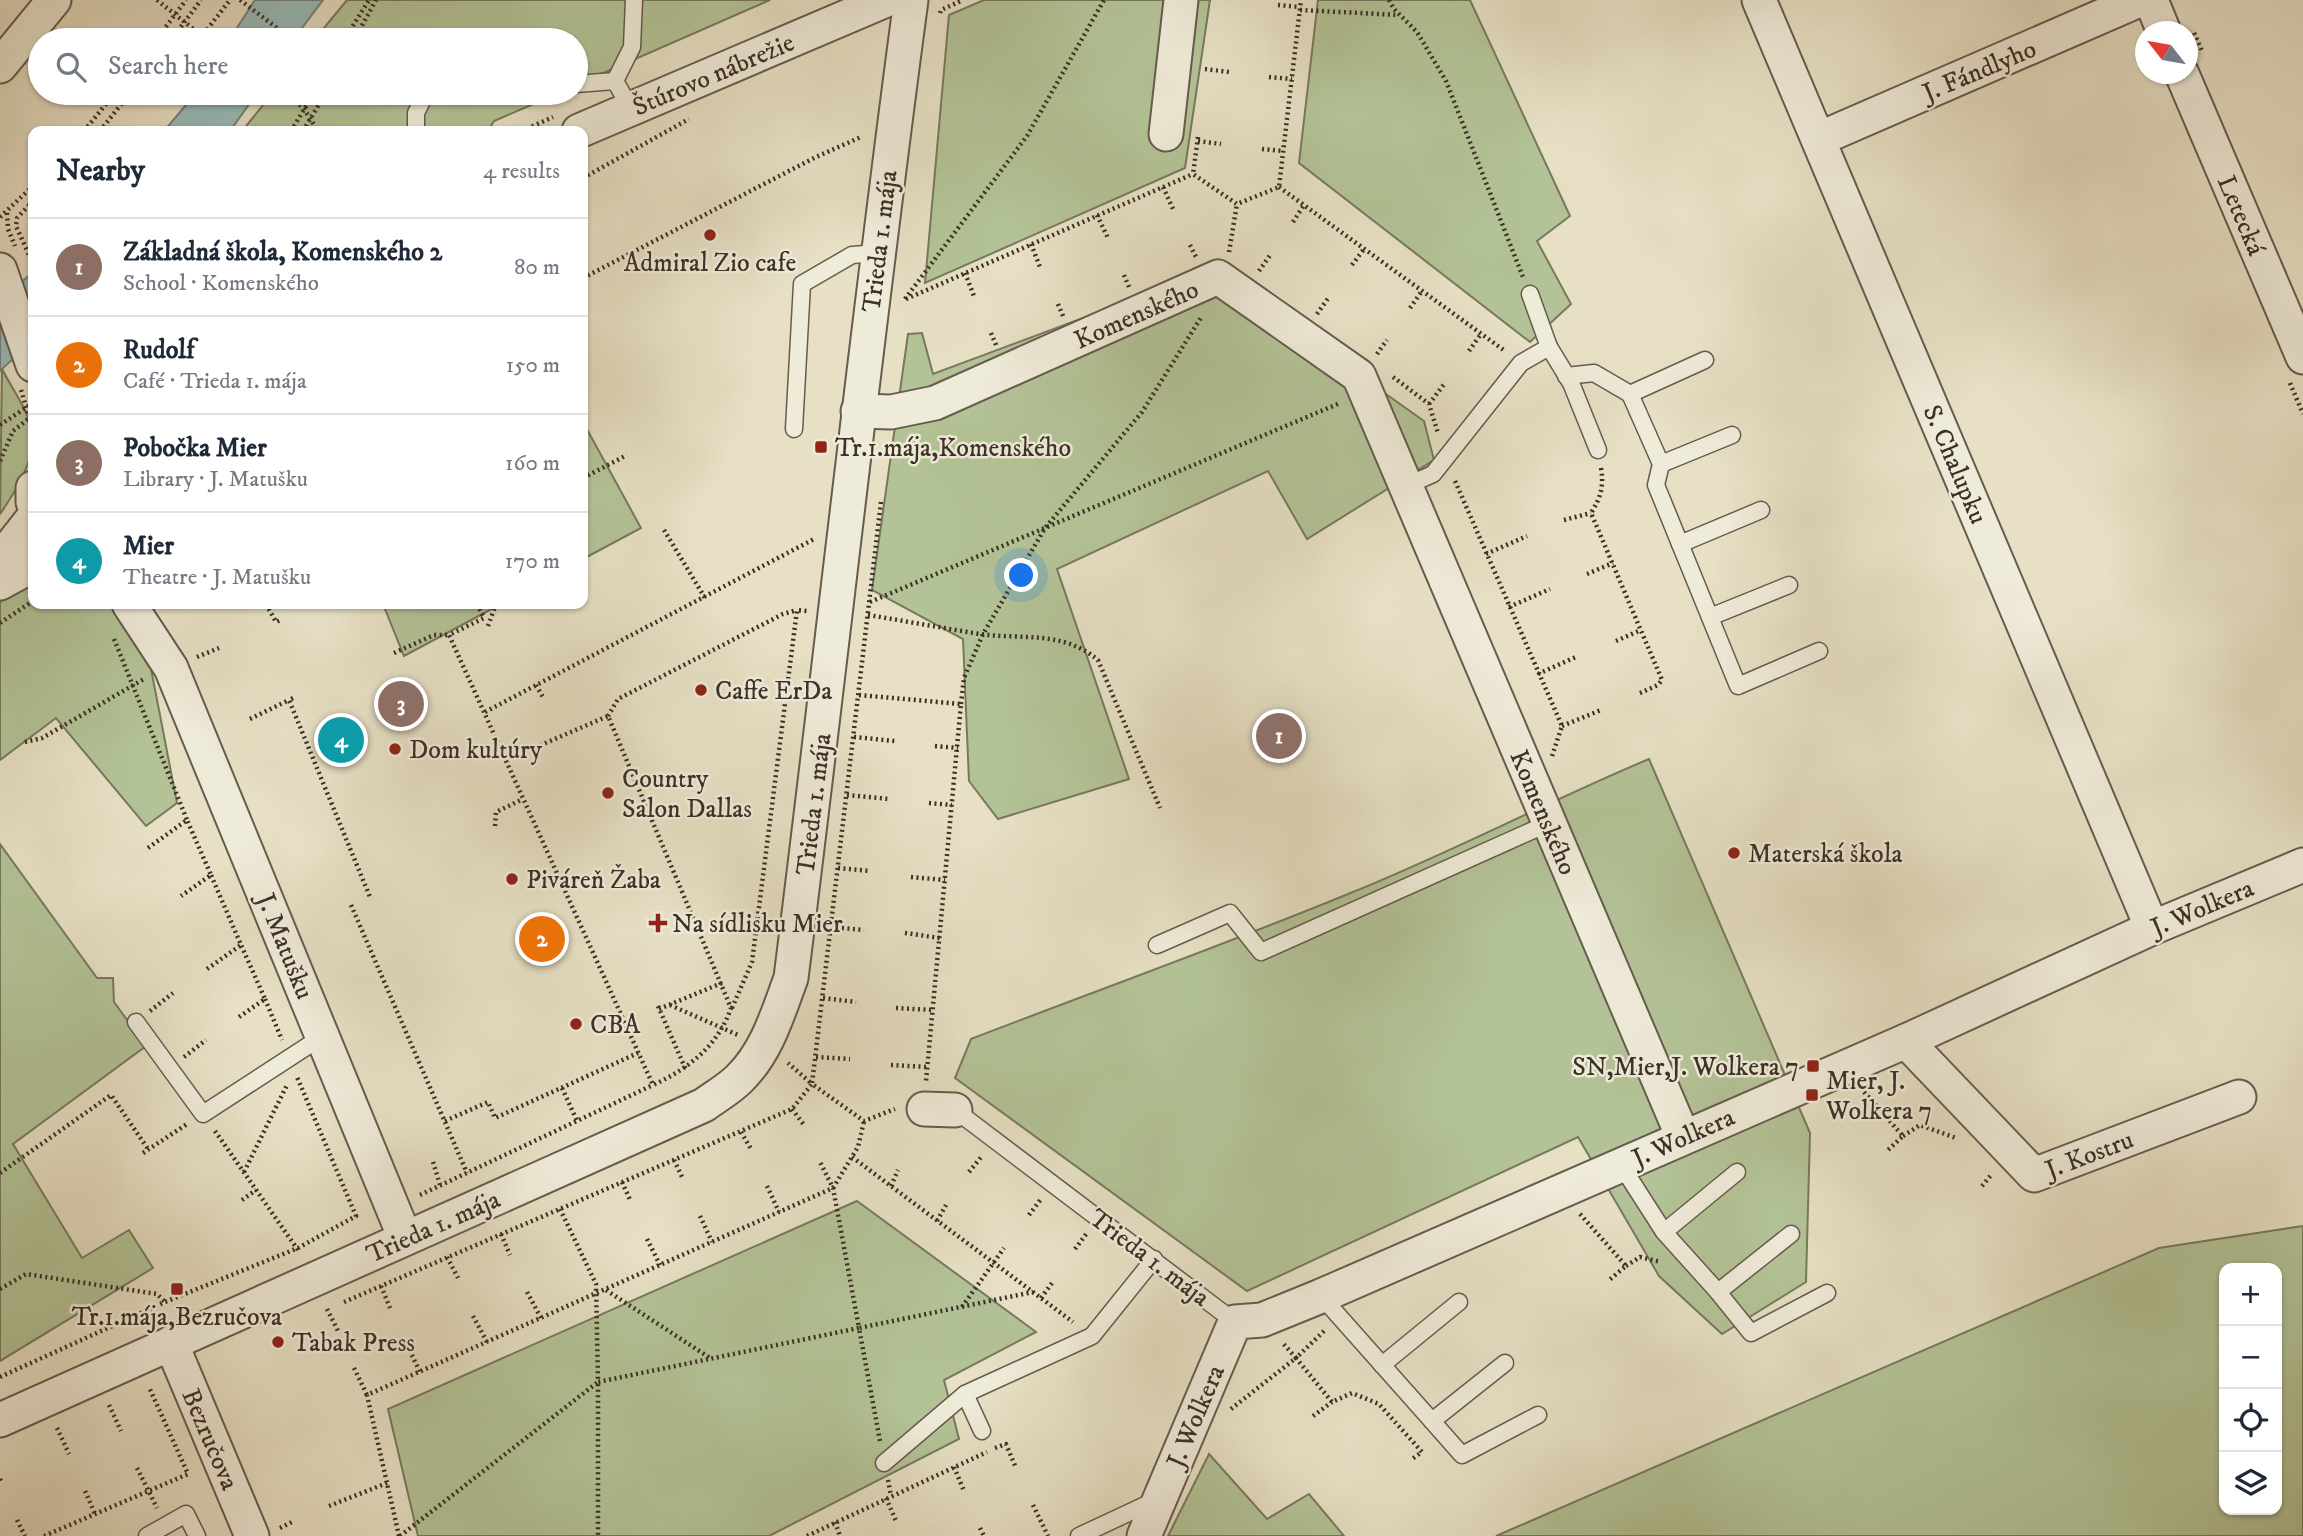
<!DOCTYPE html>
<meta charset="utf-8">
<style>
:root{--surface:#fff;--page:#f6f6f7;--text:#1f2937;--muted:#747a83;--line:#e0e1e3;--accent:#8f2418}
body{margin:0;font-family:"IM FELL DW Pica",serif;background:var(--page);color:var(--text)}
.controls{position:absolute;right:21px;bottom:21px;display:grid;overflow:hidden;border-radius:14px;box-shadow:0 2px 5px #0004}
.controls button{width:63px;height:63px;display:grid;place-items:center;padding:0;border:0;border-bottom:2px solid var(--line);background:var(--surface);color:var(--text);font:35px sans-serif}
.compass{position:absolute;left:2135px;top:21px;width:63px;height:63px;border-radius:50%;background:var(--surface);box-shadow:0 2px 5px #0004;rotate:301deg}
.you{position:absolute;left:1022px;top:576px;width:24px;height:24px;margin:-18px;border:5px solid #fff;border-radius:50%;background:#1a73e8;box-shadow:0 0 0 10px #1a73e833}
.badge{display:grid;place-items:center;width:46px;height:46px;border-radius:50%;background:var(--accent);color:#fff;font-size:23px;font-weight:700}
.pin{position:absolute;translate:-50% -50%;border:4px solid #fff;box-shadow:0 2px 7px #0006}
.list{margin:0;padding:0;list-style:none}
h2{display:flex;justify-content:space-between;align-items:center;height:91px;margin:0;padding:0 28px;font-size:30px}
h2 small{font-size:23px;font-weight:400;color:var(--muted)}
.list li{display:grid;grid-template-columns:46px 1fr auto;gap:21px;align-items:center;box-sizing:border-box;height:98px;padding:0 28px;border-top:2px solid var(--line)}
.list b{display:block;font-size:26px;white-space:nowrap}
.list p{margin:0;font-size:23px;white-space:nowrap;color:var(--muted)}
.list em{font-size:23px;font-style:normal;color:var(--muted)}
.icon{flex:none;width:38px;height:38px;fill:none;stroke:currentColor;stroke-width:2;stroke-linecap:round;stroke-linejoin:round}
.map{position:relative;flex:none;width:2303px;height:1536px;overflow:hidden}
.search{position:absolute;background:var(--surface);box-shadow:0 2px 5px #0004;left:28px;top:28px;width:560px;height:77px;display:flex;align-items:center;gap:18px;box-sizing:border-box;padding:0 24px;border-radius:38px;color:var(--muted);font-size:26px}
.panel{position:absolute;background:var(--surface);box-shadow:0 2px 5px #0004;left:28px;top:126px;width:560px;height:483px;border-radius:14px}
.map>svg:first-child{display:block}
.green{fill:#b3c397;stroke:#77795e;stroke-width:2;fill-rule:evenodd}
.water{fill:#98bcbb;stroke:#73847f;stroke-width:2}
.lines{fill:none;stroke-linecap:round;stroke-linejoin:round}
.lane-casing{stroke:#665b4e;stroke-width:19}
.street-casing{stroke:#665b4e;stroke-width:37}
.path{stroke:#3b2f26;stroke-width:4.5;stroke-dasharray:2 3.5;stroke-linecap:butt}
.lane{stroke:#efebd9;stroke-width:16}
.street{stroke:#efebd9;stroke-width:33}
.poi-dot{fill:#8f2418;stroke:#efebd9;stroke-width:2.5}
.labels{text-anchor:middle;stroke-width:5;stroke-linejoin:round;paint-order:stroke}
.street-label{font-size:26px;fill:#3b2f26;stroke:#efebd9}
.poi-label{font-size:26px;fill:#3b2f26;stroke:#efebd9;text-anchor:start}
</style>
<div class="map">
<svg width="2303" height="1536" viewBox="0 0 2303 1536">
<rect width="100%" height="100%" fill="#e7e0c5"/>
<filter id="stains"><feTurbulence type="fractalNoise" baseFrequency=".00286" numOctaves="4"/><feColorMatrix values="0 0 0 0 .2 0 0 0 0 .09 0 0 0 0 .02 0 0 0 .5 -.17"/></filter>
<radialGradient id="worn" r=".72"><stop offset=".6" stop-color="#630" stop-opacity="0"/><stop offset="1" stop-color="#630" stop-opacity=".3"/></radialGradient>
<!-- green -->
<g class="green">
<path d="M 347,0 L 770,0 L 576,85 L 576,40 L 314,40 Z"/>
<path d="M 984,0 L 1210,0 L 1185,168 L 925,283 L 949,15 Z"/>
<path d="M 1318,0 L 1470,0 L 1570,216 L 1537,241 L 1571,304 L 1530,342 L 1299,163 Z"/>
<path d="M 273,93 L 559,93 L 494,121 L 488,131 L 242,131 Z"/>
<path d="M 1211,270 L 1424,421 L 1434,460 L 1307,539 L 1268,471 L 1057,569 L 1129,779 L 998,819 L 969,781 L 963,639 L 872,590 L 908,334 L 922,333 L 933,374 Z"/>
<path d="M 2,369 C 12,389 30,413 33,434 C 37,456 13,496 0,514 Z"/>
<path d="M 583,422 L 641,528 L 583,559 Z"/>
<path d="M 33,583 L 33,604 L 119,604 L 146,643 L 177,803 L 146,826 L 56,718 L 0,760 L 0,602 Z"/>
<path d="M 383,604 L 501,604 L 404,656 Z"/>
<path d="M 1649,759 L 1810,1133 L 1806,1282 L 1722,1334 L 1659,1276 L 1578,1137 L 1247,1291 L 955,1078 L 971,1039 C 1098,990 1227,944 1353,892 C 1454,851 1549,801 1649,759 Z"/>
<path d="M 0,844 L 97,978 L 113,978 L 114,1002 L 146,1046 L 13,1144 L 82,1258 L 129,1230 L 153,1268 L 0,1361 Z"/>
<path d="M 857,1201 L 1036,1332 L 944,1380 L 959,1439 L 769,1536 L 418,1536 L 388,1409 Z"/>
<path d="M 2303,1226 L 2303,1536 L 1496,1536 L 2159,1248 ZM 2224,1268 L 2277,1268 L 2277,1510 L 2224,1510 Z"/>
<path d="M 1209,1454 L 1267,1519 L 1309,1494 L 1344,1536 L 1168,1536 Z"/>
</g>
<!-- water -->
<g class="water">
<path d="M 255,0 L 323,0 L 293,40 L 229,40 Z"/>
<path d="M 196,93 L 257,93 L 230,131 L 164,131 Z"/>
<path d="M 33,272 L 33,340 L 0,371 L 0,301 Z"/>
</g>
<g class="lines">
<defs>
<g id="lane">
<path d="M 615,81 L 632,47 L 634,0"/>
<path d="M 576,84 L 615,81 L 631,109"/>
<path d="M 416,131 L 416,113 L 425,95 L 460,93"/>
<path d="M 1549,347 L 1571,383 L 1598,450"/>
<path d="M 1566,376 L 1594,373 L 1630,394 L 1705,360"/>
<path d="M 1630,394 L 1661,464 L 1656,485 L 1738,686 L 1819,651"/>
<path d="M 794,429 L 802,284 L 852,255 L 878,253"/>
<path d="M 1661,464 L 1732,435"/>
<path d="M 1406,486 L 1433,474 L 1521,363 L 1549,347 L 1530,294"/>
<path d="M 1680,544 L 1761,510"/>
<path d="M 1710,617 L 1789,585"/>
<path d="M 1157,945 L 1230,913 L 1261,952 L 1549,823"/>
<path d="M 136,1022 L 203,1114 L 323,1036"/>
<path d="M 955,1110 L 1235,1322"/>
<path d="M 1621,1165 L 1664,1232 L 1718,1292 L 1791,1234"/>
<path d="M 1664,1232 L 1737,1172"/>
<path d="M 1718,1292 L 1751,1333 L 1827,1293"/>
<path d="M 1321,1296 L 1432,1421 L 1505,1363"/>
<path d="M 1382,1365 L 1459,1302"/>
<path d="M 1432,1421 L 1462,1455 L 1538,1415"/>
<path d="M 982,1431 L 965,1394 L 1092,1336 L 1154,1259"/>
<path d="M 884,1463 L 965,1394"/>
<path d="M 147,1536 L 186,1514 L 197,1536"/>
<path d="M 1079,1536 L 1156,1500"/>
</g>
<g id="street">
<path d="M 1759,0 L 2152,928"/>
<path d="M 2151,0 L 2164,32"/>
<path d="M 0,66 L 54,0"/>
<path d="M 2182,74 L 2303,357"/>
<path d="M 579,131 L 886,0"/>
<path d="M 1166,134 L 1181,0"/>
<path d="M 1818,137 L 1835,132 L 2139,0"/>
<path d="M 0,270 L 33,365"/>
<path d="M 858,411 L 891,412 L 935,403 L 1218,277 L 1359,376 L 1683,1137"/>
<path d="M 33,488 L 33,502"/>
<path d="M 0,560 L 33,518"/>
<path d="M 0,583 L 33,565"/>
<path d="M 129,604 L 171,668 L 405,1238"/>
<path d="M 1906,1041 L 2034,1175 L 2239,1097"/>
<path d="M 924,1109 L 955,1110"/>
<path d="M 171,1343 L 252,1536"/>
<path d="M 0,1420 L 704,1105 C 715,1097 729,1089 739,1079 C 767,1052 778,1013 791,978 C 832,652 867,326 911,0"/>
<path d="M 1144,1536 L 1235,1322 L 1262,1320 L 1321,1296 L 1906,1041 L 2152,928 L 2303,865"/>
</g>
</defs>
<!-- lane casing -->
<use href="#lane" class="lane-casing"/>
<!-- street casing -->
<use href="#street" class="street-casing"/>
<!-- path -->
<g class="path">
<path d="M 157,0 L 202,36 L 230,0"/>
<path d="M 240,0 L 293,40"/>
<path d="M 1389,0 L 1394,9 L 1417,32 L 1446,81 L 1523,277"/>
<path d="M 1278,5 L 1300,7"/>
<path d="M 1300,10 L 1399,15"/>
<path d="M 940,13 L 941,10 L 963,0"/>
<path d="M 2194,33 L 2202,51"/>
<path d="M 156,40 L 186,0"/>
<path d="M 171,40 L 201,0"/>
<path d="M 344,40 L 369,0"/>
<path d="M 354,40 L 376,0"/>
<path d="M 1205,69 L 1229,72"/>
<path d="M 1269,77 L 1292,79"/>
<path d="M 292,93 L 290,96 L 304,109 L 318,131"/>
<path d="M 84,131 L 115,93"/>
<path d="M 100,131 L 130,93"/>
<path d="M 291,131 L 314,93"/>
<path d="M 303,131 L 324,96 L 367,93"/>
<path d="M 522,131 L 553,117"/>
<path d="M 1198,137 L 1193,174 L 1237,204 L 1279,187 L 1301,0"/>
<path d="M 1198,141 L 1221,144"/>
<path d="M 1262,149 L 1283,151"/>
<path d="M 583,178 L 689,119"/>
<path d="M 1163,187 L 1173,209"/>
<path d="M 1279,187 L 1505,351"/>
<path d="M 33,201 L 17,218 L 16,226 L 33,264"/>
<path d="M 7,213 L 8,229 L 15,246"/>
<path d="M 1097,215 L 1108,238"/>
<path d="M 0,217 L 33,186"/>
<path d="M 1293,222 L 1304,205"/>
<path d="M 1031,244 L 1040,267"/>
<path d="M 1190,245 L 1196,257"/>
<path d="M 1229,252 L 1237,204"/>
<path d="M 1352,265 L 1364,249"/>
<path d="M 1259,271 L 1271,254"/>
<path d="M 965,273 L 974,296"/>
<path d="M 1124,275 L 1129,287"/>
<path d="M 583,278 L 816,157 L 861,137"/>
<path d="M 905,299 L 1027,136 L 1104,0"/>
<path d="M 906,299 L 1193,174"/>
<path d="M 1058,304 L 1063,316"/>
<path d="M 1410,308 L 1422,291"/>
<path d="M 1317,314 L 1329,297"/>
<path d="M 991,333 L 996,345"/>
<path d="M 1469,351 L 1481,334"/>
<path d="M 1377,354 L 1387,340"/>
<path d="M 583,366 L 583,369"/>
<path d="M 1393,377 L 1429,404 L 1438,433"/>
<path d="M 2290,383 L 2303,414"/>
<path d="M 21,390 L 29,417"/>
<path d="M 1429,404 L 1445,383"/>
<path d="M 0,425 L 33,403"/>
<path d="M 0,461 L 13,431 L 33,415"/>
<path d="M 1601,468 C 1604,486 1601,497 1591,513 L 1662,680 L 1658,685 L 1638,694"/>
<path d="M 583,478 L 627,455"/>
<path d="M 1455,481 L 1562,726 L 1552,756"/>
<path d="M 881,502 L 812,1084 L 864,1121 L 895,1109"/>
<path d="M 1564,520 L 1591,513"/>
<path d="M 664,530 L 705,598"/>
<path d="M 1486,554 L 1527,536"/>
<path d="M 1587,574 L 1613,563"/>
<path d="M 870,602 L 1340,403"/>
<path d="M 266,604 L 276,622 L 282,619"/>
<path d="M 477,604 L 484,618 L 449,635 L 653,1085 C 688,1069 718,1046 731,1008 L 608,716 L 541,745"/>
<path d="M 1509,607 L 1550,589"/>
<path d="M 868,615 C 905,621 942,628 980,634 C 1023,640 1062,630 1098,660 L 1160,808"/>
<path d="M 0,623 L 33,601"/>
<path d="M 488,626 L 496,604"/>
<path d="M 114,639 L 187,820"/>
<path d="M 1616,641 L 1641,630"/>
<path d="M 394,653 L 434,635 L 449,635"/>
<path d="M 197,657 L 219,648"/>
<path d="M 1538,674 L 1578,656"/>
<path d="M 536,685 L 544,699"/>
<path d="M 859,695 L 961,704 L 926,1081"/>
<path d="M 293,698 L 289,700 L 370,897"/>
<path d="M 961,704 L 964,678 L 983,634 L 1045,528 L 1142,412 L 1202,316"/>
<path d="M 485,712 L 816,538"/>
<path d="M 608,716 L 618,699 L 783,614 L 797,610"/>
<path d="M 250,719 L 289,700"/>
<path d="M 1562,726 L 1601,710"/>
<path d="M 854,737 L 895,741"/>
<path d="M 25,742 L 42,738 L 144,679"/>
<path d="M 935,746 L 958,748"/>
<path d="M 847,795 L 889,799"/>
<path d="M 929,803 L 952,805"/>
<path d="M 495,826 L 496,812 L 521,800"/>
<path d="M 148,848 L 187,820 L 211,875 L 181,896"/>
<path d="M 838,868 L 870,871"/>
<path d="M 911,877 L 945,880"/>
<path d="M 351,905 L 467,1173"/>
<path d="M 831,927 L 864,930"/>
<path d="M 905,933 L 940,938"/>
<path d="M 207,969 L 241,945 L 211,875"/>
<path d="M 823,998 L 856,1002"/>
<path d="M 265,999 L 282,1040"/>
<path d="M 670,1005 L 738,1035"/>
<path d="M 658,1006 L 686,1070"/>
<path d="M 732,1008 L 752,962 L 797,610 L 807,611"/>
<path d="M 896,1008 L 933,1010"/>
<path d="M 659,1009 L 722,983"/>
<path d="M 150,1011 L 173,993"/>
<path d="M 239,1017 L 265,999 L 241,945"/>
<path d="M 184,1057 L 206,1040"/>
<path d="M 816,1057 L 850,1059"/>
<path d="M 891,1065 L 928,1067"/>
<path d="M 562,1088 L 577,1121"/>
<path d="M 1864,1092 L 1903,1136 L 1887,1151"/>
<path d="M 792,1109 L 804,1125"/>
<path d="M 445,1121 L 488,1102 L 495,1118 L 638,1053"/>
<path d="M 215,1131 L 298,1250"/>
<path d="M 741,1132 L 751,1149"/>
<path d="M 1903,1136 L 1920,1125 L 1956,1138"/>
<path d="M 143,1153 L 187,1124"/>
<path d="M 852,1157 L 1073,1322"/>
<path d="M 674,1160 L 683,1179"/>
<path d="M 433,1162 L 440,1185"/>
<path d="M 244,1172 L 287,1085"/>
<path d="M 969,1172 L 982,1156"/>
<path d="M 0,1173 L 111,1095 L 148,1149"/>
<path d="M 622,1182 L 631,1202"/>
<path d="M 767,1186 L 779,1212"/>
<path d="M 891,1186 L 898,1170"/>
<path d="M 1982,1186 L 1992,1174"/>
<path d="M 420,1195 L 653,1085"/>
<path d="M 242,1200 L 256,1190"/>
<path d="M 560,1209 L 596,1284 L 598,1382 L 859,1328 L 833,1188 L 820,1162"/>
<path d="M 1580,1214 L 1626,1266 L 1608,1281"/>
<path d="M 1029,1215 L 1041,1199"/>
<path d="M 700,1216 L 712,1242"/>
<path d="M 937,1221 L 946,1205"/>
<path d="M 501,1234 L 510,1255"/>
<path d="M 647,1239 L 660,1265"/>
<path d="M 1075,1249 L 1087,1233"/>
<path d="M 447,1257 L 458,1278"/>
<path d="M 1626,1266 L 1640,1257 L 1661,1262"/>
<path d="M 381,1286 L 390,1308"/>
<path d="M 0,1289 L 26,1274 L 157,1294 L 165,1302"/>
<path d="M 606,1290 L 710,1358"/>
<path d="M 527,1292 L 541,1318"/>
<path d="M 1041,1298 L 1052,1283"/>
<path d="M 344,1302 L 792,1109 L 812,1084 L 788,1063"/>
<path d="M 962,1307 L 1004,1248"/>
<path d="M 327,1309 L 338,1331"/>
<path d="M 473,1316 L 487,1342"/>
<path d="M 1324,1331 L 1296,1358 L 1332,1402 L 1352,1393 L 1379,1404 L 1422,1452 L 1412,1459"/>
<path d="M 407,1345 L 420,1372"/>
<path d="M 354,1368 L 367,1395"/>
<path d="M 0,1377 L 165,1302 L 298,1248 L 356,1216 L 297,1077"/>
<path d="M 109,1405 L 121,1431"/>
<path d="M 1231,1409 L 1296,1358 L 1282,1342"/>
<path d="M 1313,1416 L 1332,1402"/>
<path d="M 57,1428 L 69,1454"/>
<path d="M 880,1441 L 859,1328 L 1033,1292"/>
<path d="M 995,1448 L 1006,1444 L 1016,1468"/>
<path d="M 954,1467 L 964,1491"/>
<path d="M 137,1468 L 157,1508"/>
<path d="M 0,1479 L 2,1483"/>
<path d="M 888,1480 L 891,1496"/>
<path d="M 85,1491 L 95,1514"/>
<path d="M 886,1498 L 896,1521"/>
<path d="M 1033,1505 L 1048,1536"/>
<path d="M 329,1506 L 387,1483"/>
<path d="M 17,1520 L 25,1536"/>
<path d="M 835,1522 L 840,1536"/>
<path d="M 280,1528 L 292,1522"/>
<path d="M 980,1528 L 984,1536"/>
<path d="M 44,1536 L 188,1474 L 149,1387"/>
<path d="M 399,1536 L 367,1395 L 833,1188 L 858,1147 L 864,1121"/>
<path d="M 400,1536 L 598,1382 L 598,1536"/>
<path d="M 807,1536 L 987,1452"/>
</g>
<!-- lane -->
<use href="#lane" class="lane"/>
<!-- street -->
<use href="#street" class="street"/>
</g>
<!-- markers -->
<g class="poi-dot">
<circle cx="710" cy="235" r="7"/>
<rect x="814" y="440" width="14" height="14" rx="3.5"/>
<circle cx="701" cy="690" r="7"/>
<circle cx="395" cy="749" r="7"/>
<circle cx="608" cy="793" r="7"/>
<circle cx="1734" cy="853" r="7"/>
<circle cx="512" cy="879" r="7"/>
<path d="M654.5 912.5h7v7h7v7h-7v7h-7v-7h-7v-7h7z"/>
<circle cx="576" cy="1024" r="7"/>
<rect x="1806" y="1059" width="14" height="14" rx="3.5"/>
<rect x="1805" y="1088" width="14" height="14" rx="3.5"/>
<rect x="170" y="1282" width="14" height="14" rx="3.5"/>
<circle cx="278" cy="1342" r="7"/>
</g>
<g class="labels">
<!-- street labels -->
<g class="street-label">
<text transform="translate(1979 70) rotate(-23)" y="9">J. Fándlyho</text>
<text transform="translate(713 74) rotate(-23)" y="9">Štúrovo nábrežie</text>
<text transform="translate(2242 215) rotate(67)" y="9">Letecká</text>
<text transform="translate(879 241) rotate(-83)" y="9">Trieda 1. mája</text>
<text transform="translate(1136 314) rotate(-24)" y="9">Komenského</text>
<text transform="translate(1956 464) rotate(67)" y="9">S. Chalupku</text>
<text transform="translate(813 804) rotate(-83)" y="9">Trieda 1. mája</text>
<text transform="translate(1544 812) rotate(67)" y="9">Komenského</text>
<text transform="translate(2202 907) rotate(-23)" y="9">J. Wolkera</text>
<text transform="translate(286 946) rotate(68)" y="9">J. Matušku</text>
<text transform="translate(1683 1137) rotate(-24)" y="9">J. Wolkera</text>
<text transform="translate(2089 1154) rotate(-21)" y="9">J. Kostru</text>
<text transform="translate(433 1226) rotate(-24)" y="9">Trieda 1. mája</text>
<text transform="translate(1150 1257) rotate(37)" y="9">Trieda 1. mája</text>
<text transform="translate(1195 1416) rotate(-67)" y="9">J. Wolkera</text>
<text transform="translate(211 1439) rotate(67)" y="9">Bezručova</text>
</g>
<!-- poi labels -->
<g class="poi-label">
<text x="710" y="271" text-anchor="middle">Admiral Zio cafe</text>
<text x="835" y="456">Tr.1.mája,Komenského</text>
<text x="715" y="699">Caffe ErDa</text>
<text x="409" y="758">Dom kultúry</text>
<text x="622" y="787">Country<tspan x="622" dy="30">Salon Dallas</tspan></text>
<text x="1748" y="862">Materská škola</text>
<text x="526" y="888">Piváreň Žaba</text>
<text x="672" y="932">Na sídlisku Mier</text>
<text x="590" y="1033">CBA</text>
<text x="1799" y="1075" text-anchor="end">SN,Mier,J. Wolkera 7</text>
<text x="1826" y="1089">Mier, J.<tspan x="1826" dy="30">Wolkera 7</tspan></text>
<text x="177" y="1325" text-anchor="middle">Tr.1.mája,Bezručova</text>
<text x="292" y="1351">Tabak Press</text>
</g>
</g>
<rect width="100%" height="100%" filter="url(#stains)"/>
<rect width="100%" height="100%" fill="url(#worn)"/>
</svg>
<div class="controls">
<button>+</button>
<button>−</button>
<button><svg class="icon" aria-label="locate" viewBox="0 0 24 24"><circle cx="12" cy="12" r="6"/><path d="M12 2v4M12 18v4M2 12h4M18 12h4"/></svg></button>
<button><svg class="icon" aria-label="layers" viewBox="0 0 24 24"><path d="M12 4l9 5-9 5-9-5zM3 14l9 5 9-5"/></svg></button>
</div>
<svg class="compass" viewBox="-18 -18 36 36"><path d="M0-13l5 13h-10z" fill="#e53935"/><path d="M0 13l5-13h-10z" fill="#747a83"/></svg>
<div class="you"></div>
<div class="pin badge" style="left:1279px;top:736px;background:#8d6e63">1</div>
<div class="pin badge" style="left:542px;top:939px;background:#e8710a">2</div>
<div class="pin badge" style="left:401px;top:704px;background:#8d6e63">3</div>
<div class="pin badge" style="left:341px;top:740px;background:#0f9aa8">4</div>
<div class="search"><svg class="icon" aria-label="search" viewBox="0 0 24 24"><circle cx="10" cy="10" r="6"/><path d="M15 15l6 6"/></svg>Search here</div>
<section class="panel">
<h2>Nearby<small>4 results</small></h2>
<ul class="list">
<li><span class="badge" style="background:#8d6e63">1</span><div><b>Základná škola, Komenského 2</b><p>School · Komenského</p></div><em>80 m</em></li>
<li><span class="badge" style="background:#e8710a">2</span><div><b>Rudolf</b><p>Café · Trieda 1. mája</p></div><em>150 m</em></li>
<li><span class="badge" style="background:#8d6e63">3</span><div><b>Pobočka Mier</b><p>Library · J. Matušku</p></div><em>160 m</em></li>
<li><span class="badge" style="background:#0f9aa8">4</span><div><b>Mier</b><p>Theatre · J. Matušku</p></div><em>170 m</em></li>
</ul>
</section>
</div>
